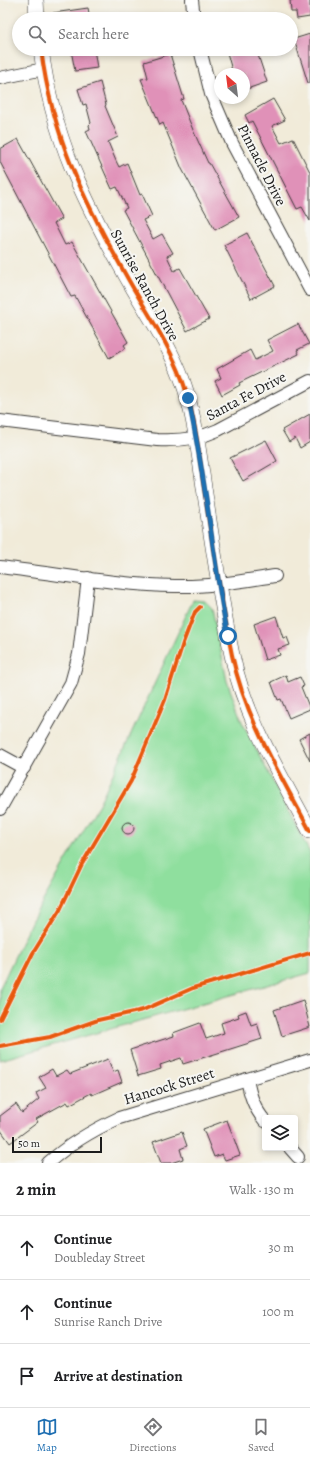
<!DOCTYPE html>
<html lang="en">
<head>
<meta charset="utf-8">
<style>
	body { margin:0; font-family:Alegreya,serif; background:#f2f2f2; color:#202124 }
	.controls { position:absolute; right:12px; bottom:12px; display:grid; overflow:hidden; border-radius:4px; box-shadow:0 2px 6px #0003 }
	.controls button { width:36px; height:36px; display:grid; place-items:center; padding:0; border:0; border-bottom:1px solid #e0e0e0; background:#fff; color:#202124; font:20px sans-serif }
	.compass { position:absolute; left:214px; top:68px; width:36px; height:36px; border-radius:50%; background:#fff; box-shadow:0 2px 6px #0003; rotate:332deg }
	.scale { position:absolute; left:12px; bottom:10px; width:90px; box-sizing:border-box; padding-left:4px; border:2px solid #1c1c1c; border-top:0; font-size:11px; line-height:14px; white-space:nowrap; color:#1c1c1c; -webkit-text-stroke:3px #f6f6f2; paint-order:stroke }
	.stop { position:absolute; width:12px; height:12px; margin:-9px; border:3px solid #1f6fb2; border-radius:50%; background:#fff }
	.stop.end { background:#1f6fb2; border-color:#fff; box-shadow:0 1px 4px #0008 }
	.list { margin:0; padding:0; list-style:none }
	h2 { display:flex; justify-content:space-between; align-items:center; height:52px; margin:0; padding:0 16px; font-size:17px }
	h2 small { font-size:13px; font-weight:400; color:#757577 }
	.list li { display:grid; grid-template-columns:26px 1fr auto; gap:12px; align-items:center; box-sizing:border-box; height:64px; padding:0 16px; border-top:1px solid #e0e0e0 }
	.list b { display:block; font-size:15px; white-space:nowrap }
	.list p { margin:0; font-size:13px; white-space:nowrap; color:#757577 }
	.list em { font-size:13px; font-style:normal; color:#757577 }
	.icon { flex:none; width:22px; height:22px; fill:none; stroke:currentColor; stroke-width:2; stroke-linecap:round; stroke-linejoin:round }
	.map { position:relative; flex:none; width:310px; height:1163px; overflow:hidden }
	.search { position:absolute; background:#fff; box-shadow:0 2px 6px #0003; left:12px; right:12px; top:12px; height:44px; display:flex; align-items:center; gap:10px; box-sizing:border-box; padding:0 14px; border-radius:22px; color:#757577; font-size:15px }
	.sheet { height:244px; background:#fff }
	nav { display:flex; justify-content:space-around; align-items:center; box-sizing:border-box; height:56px; border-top:1px solid #e0e0e0; background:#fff; font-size:11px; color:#757577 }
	nav a { display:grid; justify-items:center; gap:2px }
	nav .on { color:#1f6fb2 }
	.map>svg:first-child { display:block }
</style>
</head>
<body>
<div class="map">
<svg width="310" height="1163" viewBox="0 0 310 1163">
	<rect width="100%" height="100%" fill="#f6f6f2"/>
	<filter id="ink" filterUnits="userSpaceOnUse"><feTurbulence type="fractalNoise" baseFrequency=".025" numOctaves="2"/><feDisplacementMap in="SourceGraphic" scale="8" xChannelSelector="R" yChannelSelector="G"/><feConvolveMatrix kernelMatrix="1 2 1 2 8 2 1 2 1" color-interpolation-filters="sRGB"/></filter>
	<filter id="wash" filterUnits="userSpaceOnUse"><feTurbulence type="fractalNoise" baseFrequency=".012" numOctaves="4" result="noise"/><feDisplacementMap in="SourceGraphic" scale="16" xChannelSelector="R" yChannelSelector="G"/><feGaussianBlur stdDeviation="0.9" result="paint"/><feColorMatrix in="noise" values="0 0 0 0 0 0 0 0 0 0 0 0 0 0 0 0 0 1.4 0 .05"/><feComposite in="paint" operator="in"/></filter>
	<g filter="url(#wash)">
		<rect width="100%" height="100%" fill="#f1ebd9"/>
		<!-- green -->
		<polygon fill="#8fdf9e" stroke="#567e5d" points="193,600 205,601 212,608 227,681 242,722 310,853 310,973 0,1060 0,988 32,920 100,802"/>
		<g id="blocks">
			<!-- building -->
			<g fill="#e091b8">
				<polygon points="290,0 310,0 310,17 297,19 296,12 291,12"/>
				<polygon points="88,8 90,19 53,19 53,13"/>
				<polygon points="310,34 310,83 308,83 294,39"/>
				<polygon points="94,49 97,68 75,71 71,50"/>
				<polygon points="226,49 256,49 267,82 244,90 244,74 233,74"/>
				<polygon points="170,54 184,99 181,100 193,130 208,163 209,163 239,217 215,230 182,169 163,123 160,125 141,79 148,78 144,62"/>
				<polygon points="100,82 106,105 105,106 118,137 108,142 116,161 119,167 127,163 140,195 142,194 152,216 143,220 153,239 162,234 173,253 167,256 174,271 180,268 209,319 187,331 123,210 127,208 117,187 112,189 86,131 90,129 89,125 91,123 86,104 83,105 78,89"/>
				<polygon points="273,99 285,120 272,126 281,143 293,138 310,172 310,221 302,207 297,209 252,121 249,123 245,115"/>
				<polygon points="18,139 62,219 54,223 65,245 72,242 128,342 124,345 126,348 109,358 75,296 71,297 0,162 0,149"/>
				<polygon points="247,233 275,286 251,299 224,245"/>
				<polygon points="298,324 309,344 297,350 299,354 239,383 240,385 222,395 215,381 221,378 217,369 250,350 255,360 273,351 267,340"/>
				<polygon points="310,414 310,442 300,448 295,438 289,442 282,430"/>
				<polygon points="266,440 277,461 243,481 230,458"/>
				<polygon points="276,616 283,638 287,637 290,645 278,649 280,655 265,660 254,624"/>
				<polygon points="286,675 288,682 300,677 304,686 301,687 310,709 289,718 281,699 278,700 271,682"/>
				<polygon points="310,733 310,761 299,739"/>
				<circle cx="128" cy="828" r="6"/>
				<polygon points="303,1000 310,1027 282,1036 274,1010"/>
				<polygon points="246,1011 251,1025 257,1023 262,1039 183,1064 181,1058 160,1065 161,1069 138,1076 130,1050 174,1036 173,1033 200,1023 206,1039 224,1033 221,1023 239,1017 238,1014"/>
				<polygon points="108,1059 113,1072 118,1070 122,1082 92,1095 91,1093 69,1105 67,1102 36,1119 38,1122 10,1143 0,1129 0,1116 16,1104 22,1113 39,1099 36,1093 46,1088 39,1077 52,1069 56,1076 67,1070 70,1074"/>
				<polygon points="227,1120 240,1155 225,1160 222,1154 214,1157 203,1129"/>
				<polygon points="182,1132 187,1146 180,1149 183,1159 171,1163 161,1163 153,1142"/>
			</g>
		</g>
	</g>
	<g filter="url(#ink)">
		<use href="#blocks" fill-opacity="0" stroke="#3c3b38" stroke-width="1"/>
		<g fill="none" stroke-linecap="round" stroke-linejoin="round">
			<!-- minor casing -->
			<g stroke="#3c3b38" stroke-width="14">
				<g id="minor">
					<polyline points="192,0 194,19"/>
					<polyline points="200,49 211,94 232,143 310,290"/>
					<polyline points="0,78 44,69"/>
					<path d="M0,421L157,440C178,441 199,439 218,430L310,381"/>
					<path d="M0,567C58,574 117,585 175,586C209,587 242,581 275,576"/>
					<polyline points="0,755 24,768"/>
					<polyline points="0,809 71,683 79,654 88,578"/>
					<path d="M247,1079C250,1095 254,1108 265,1121"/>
					<polyline points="290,1148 298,1157"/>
					<path d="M48,1163C69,1144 93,1130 119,1118L310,1060"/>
				</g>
			</g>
			<!-- tertiary casing -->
			<g stroke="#3c3b38" stroke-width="16">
				<g id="tertiary">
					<polyline points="36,0 37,19"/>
					<path d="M41,49C52,137 85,203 128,279C146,311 169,344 182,379C195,415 199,455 205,494C213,548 221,602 232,655C245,718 280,774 310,831"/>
				</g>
			</g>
			<!-- minor -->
			<use href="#minor" stroke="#fff" stroke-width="12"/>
			<!-- tertiary -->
			<use href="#tertiary" stroke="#fff" stroke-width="15"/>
			<!-- cycleway casing -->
			<g stroke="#f6f6f2" stroke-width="6">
				<g id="cycleway">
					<path d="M41,49C52,137 85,203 128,279C146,311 169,344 182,379C195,415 199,455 205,494C213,548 221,602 232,655C245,718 280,774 310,831"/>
					<polyline points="0,1019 33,953 60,910 82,864 131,781 165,700 183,643 195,612 200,607"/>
					<polyline points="0,1046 50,1037 98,1020 143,1010 193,988 310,953"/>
				</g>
			</g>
			<!-- cycleway -->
			<use href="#cycleway" stroke="#e8590c" stroke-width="4"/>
		</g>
	</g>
	<g fill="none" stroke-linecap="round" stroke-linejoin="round" filter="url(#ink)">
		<!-- route -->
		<path stroke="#1f6fb2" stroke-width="5" d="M188,398C206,476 212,557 228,636"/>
	</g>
	<g text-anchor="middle" stroke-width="4" stroke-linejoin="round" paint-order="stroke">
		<!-- street labels -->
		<g font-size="15" fill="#1c1c1c" stroke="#f6f6f2">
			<text transform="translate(262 165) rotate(63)" y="5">Pinnacle Drive</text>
			<text transform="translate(145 285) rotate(61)" y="5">Sunrise Ranch Drive</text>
			<text transform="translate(246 396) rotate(-28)" y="5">Santa Fe Drive</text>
			<text transform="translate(169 1086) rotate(-17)" y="5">Hancock Street</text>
		</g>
	</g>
</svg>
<div class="controls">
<button><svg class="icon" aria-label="layers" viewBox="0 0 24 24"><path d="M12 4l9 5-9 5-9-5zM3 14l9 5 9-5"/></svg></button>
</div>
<svg class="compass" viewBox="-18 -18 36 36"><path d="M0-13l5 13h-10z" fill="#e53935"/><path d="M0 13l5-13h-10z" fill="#757577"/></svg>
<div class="scale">50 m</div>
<div class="stop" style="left:228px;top:636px"></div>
<div class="stop end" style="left:188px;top:398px"></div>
<div class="search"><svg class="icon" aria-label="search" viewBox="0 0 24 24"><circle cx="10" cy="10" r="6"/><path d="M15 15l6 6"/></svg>Search here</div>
</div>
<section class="sheet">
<h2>2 min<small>Walk · 130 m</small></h2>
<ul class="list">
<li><svg class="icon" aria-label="ahead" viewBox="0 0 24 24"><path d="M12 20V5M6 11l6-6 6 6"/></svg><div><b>Continue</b><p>Doubleday Street</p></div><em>30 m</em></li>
<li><svg class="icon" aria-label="ahead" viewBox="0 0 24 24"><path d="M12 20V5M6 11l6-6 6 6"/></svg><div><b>Continue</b><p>Sunrise Ranch Drive</p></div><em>100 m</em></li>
<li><svg class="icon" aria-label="arrive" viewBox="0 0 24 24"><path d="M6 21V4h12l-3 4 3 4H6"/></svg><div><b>Arrive at destination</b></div></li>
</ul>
</section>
<nav>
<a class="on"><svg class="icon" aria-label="map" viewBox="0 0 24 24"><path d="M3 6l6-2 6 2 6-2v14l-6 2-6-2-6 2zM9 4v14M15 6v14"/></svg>Map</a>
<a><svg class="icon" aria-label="directions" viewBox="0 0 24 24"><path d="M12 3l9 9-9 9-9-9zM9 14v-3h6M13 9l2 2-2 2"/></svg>Directions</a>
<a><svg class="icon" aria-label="saved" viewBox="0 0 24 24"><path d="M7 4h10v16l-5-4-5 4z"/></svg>Saved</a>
</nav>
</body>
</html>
